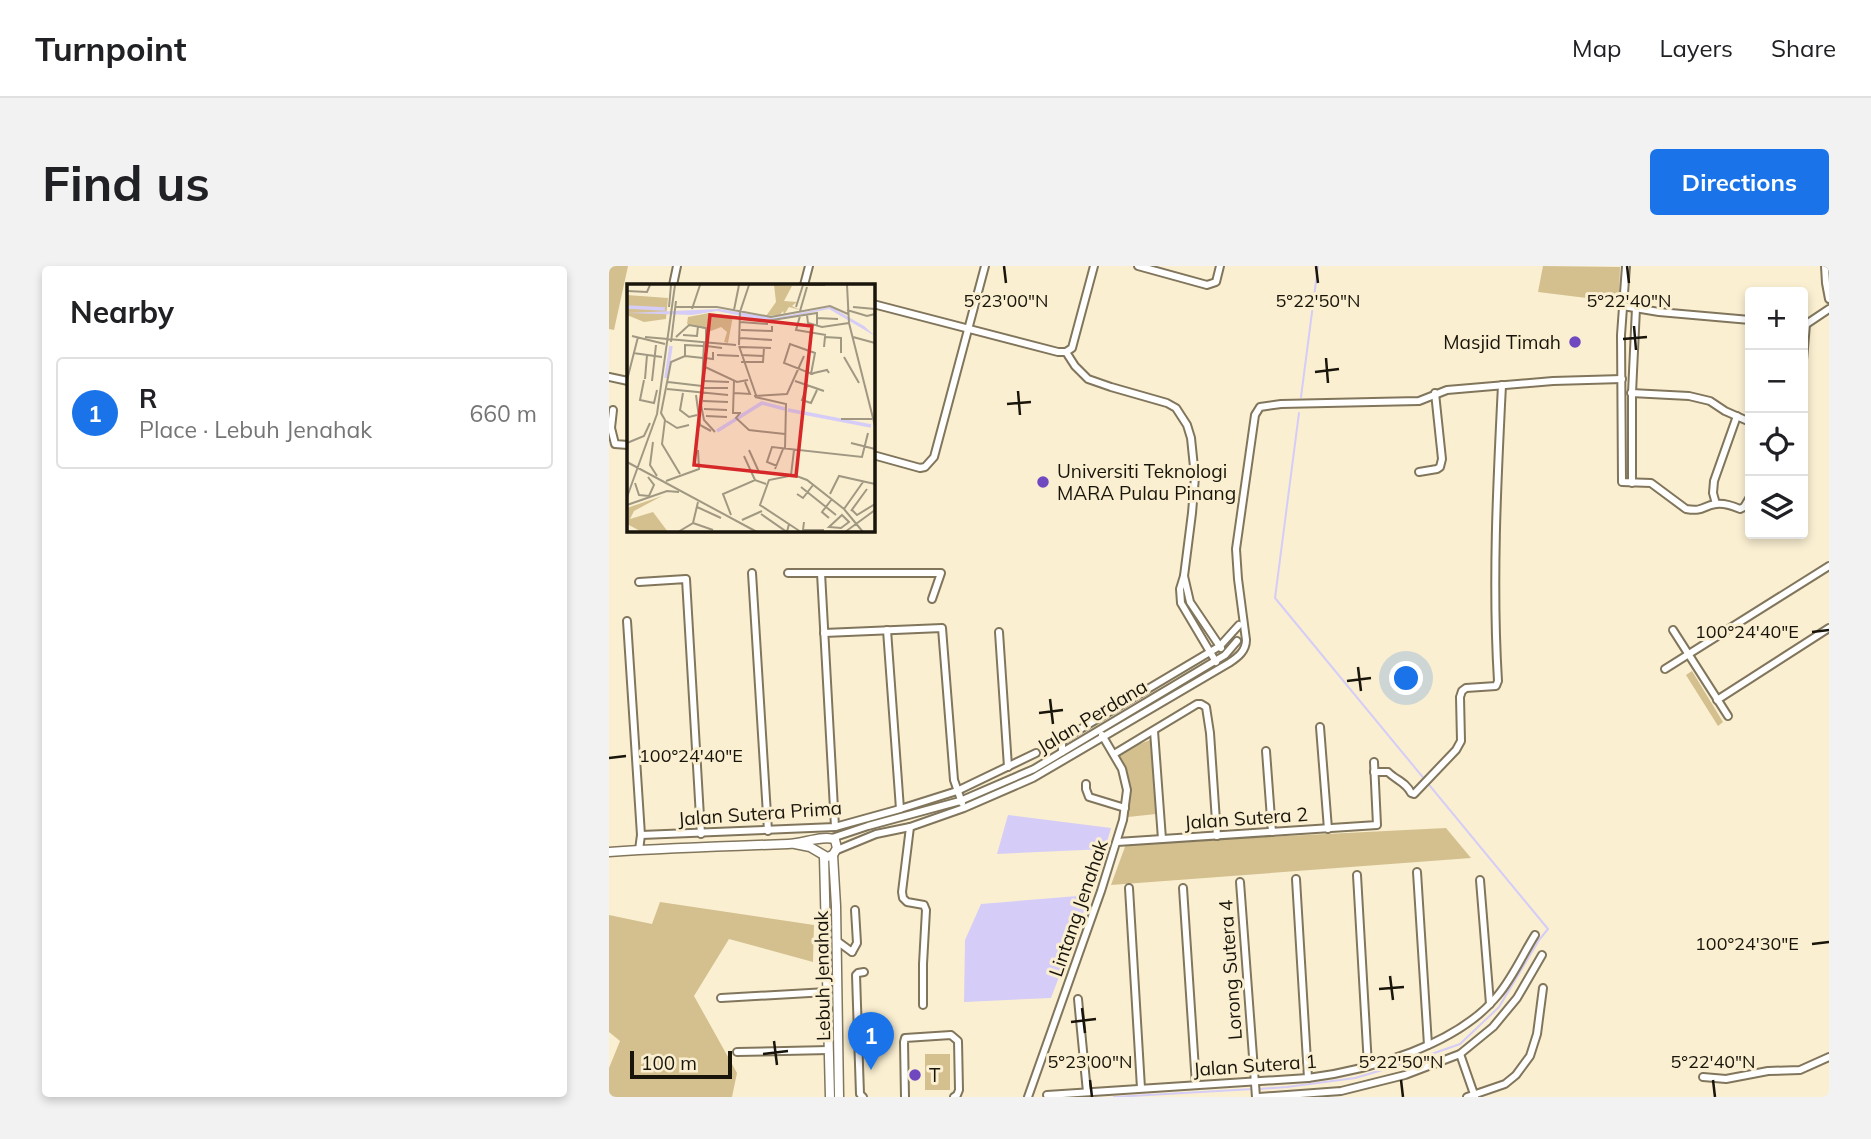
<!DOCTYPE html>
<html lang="en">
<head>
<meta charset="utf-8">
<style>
	body { margin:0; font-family:Mulish,sans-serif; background:#f2f2f2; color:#202124 }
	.controls { position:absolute; right:21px; top:21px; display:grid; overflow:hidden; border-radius:7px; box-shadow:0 4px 10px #0003 }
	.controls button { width:63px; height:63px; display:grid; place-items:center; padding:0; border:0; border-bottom:2px solid #e0e0e0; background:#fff; color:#202124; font:35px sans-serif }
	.scale { position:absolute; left:21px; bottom:18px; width:102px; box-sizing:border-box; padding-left:7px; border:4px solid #19150b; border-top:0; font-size:19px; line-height:24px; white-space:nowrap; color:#19150b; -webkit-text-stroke:5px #faefd1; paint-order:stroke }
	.you { position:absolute; left:798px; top:413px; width:24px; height:24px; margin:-18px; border:5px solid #fff; border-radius:50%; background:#1a73e8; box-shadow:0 0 0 10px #1a73e833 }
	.badge { display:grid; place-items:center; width:46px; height:46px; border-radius:50%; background:#1a73e8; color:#fff; font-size:23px; font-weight:700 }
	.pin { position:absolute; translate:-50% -58px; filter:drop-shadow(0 2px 4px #0008) }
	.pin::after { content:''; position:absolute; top:37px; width:24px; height:21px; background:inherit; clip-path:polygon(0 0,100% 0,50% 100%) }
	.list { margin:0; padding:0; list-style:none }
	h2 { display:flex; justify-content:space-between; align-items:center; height:91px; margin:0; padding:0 28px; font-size:30px }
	h2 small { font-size:23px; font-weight:400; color:#757577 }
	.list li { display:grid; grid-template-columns:46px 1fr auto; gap:21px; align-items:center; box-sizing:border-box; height:112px; margin:0 14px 14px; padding:0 14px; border:2px solid #e0e0e0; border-radius:7px }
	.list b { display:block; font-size:26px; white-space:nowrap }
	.list p { margin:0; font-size:23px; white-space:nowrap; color:#757577 }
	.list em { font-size:23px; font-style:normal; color:#757577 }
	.icon { flex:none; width:38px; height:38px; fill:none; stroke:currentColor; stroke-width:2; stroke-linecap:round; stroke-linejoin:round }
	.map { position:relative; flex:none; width:1220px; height:831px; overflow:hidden; border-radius:7px }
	header { display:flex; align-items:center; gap:42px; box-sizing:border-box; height:98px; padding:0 35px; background:#fff; border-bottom:2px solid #e0e0e0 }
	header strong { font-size:33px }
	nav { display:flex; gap:38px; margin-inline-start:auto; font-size:24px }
	.intro { display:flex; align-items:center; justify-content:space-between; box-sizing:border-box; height:168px; padding:0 42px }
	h1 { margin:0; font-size:49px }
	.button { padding:18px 32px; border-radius:7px; background:#1a73e8; color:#fff; font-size:24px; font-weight:700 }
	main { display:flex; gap:42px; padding:0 42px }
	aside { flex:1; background:#fff; border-radius:7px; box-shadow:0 4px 10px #0003 }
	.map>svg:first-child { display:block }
</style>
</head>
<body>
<header>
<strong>Turnpoint</strong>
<nav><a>Map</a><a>Layers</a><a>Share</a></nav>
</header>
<div class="intro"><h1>Find us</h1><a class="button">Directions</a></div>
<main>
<aside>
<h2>Nearby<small></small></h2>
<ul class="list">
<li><span class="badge">1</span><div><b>R</b><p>Place · Lebuh Jenahak</p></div><em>660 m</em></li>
</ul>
</aside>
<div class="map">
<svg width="1220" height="831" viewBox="0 0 1220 831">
	<rect width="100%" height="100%" fill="#faefd1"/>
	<!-- green -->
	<g fill="#d4c08f">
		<polygon points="0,0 19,0 5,64 0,63"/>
		<polygon points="934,0 1011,1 1010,35 1002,35 929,26"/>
		<polygon points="1083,405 1114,456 1109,460 1077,409"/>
		<polygon points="541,474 547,548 519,551 518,524 505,488"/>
		<polygon points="837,562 862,592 502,619 517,578"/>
		<polygon points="51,636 205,659 204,696 120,673 85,730 128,807 123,831 0,831 0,802 11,775 0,766 0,649 43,658"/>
		<rect x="316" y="788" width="25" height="36"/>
	</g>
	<!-- water -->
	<g fill="#d5cdf7">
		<polygon points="399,549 502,562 496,583 388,588"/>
		<polygon points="481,629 442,732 355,736 356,674 372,638"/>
	</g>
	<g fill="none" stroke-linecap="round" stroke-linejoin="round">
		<!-- stream -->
		<g stroke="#d5cdf7" stroke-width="2">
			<polyline points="692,131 709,0"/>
			<polyline points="649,823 678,821 746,812 797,797 851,778 890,741 930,674 939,663 666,332 690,147"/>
			<polyline points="505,831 644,823"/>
		</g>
		<!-- minor casing -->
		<g stroke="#81765c" stroke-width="10">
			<g id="minor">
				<polyline points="529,0 598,19 607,16 611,0"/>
				<path d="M1017,0L1012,69L1013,216L1042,217L1077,243C1095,246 1093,240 1107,238C1115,237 1124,240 1131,243L1135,241L1141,231"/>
				<polyline points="1216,0 1217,17 1220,33"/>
				<polyline points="64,19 68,0"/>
				<polyline points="195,19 200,0"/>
				<polyline points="264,38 449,86 457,86 463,82 485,0"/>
				<polyline points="1014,40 1050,46 1141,54"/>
				<polyline points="1196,59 1220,43"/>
				<polyline points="457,86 466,100 479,113 502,121 558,137 567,142 578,159 582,172 586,211 583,247 575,310 571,323 572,337 607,396"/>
				<polyline points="1194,94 1197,58"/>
				<polyline points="0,111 19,115"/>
				<polyline points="1022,127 1080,130 1101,135 1116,145 1141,156"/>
				<polyline points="4,144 2,162 6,178 19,179"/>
				<polyline points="264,189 311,202 316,201 325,191 376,0"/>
				<polyline points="810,206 828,203 831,201 833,193 826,127"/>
				<polyline points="1023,217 1023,127 1027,42"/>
				<polyline points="1107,238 1104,227 1105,215 1128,150"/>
				<polyline points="143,307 159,565"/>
				<polyline points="179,307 332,307 323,333"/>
				<polyline points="212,307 226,561"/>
				<polyline points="575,310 581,336 612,382"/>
				<polyline points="30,316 77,313 92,568"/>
				<polyline points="18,355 32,569 30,584"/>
				<polyline points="278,364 291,543"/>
				<polyline points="1064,364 1119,450"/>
				<polyline points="390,366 399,501"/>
				<polyline points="215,367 333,362 345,514 353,537"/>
				<polyline points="1056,403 1220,300"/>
				<polyline points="1108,434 1220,362"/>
				<polyline points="711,461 719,563"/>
				<polyline points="545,465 553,573"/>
				<polyline points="657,485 663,566"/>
				<polyline points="453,486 453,474 611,380 630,359"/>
				<polyline points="505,488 588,438 592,438 597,441 601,467 608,570"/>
				<path d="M765,506H779C787,514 798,517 802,527L805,528L847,484L852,475L851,431L853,425L857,422L887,420L889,415C883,317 888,218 893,119"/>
				<polyline points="477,518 477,523 480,531 516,542"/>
				<polyline points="301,561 293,626 294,632 298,636 315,639 317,644 314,698 314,739"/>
				<polyline points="32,569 226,561 291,543 348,525 427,487"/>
				<polyline points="223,572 259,560 351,535 425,503 616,389 628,375"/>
				<polyline points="508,576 768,559 765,496"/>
				<path d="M228,584L267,568L301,561L355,542L424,512L620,397C629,391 637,385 637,374L629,313L627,283L646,149L651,141L672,138L810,135L838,124L944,115L1013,113"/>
				<polyline points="808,606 819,779"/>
				<polyline points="748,609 759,800"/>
				<polyline points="687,613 699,812"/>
				<polyline points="871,614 881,738"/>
				<polyline points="631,616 647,831"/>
				<polyline points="520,622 532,822"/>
				<polyline points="574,622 587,819"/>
				<polyline points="228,675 243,686"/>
				<polyline points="243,686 248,677 246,644"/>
				<polyline points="112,732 218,726"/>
				<polyline points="469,733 478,826"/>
				<polyline points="128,786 220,784"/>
				<polyline points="851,788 866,831"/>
				<polyline points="1094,811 1117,813 1159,805 1191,804 1220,791"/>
				<path d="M438,829L699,812C761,804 849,779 889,729C904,711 914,688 926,669"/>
				<polyline points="254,831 251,828 247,709 249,707 255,706"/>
				<polyline points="296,831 295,776 296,772 342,769 349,775 350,824 348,829 345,831"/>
				<polyline points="419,831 492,625 514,554 518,524 513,503 493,469"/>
				<polyline points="650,831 732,825 796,809 851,788 884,761 908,732 933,689"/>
				<polyline points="858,831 896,818 907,809 921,790 928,768 934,722"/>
			</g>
		</g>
		<!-- tertiary casing -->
		<g stroke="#81765c" stroke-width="11">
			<g id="tertiary">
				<path d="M0,586C60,582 119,580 179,578C192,578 217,568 226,574L228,582L224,589L218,591L201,581L186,578"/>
				<polyline points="224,589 227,640 230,831"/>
				<polyline points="215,590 221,831"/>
			</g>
		</g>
		<!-- minor -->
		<use href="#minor" stroke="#fff" stroke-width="6"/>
		<!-- tertiary -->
		<use href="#tertiary" stroke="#fff" stroke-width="8"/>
	</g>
	<!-- ticks -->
	<path fill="none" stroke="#19150b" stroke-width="2.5" d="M395,0L397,17M707,0L709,17M1018,0L1020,17M1025,60L1027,84M1014,73L1038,71M717,92L719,117M706,106L730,103M409,125L411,149M398,138L422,136M1203,366L1220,364M749,401L752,425M738,415L762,412M441,433L444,458M430,447L454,444M0,492L17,490M1203,678L1220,676M781,710L784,734M770,723L795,721M473,742L476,767M462,756L487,753M165,775L168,799M154,788L179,785M481,814L483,831M792,814L794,831M1104,814L1106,831"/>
	<!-- markers -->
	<g fill="#7049c1" stroke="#faefd1" stroke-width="2.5">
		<circle cx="966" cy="76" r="7"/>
		<circle cx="434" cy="216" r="7"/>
		<circle cx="306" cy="809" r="7"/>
	</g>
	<g text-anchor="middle" stroke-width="6" stroke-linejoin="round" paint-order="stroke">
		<!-- poi labels -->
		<g font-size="19" fill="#19150b" stroke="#faefd1" text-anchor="start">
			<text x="952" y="83" text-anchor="end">Masjid Timah</text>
			<text x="448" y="212">Universiti Teknologi<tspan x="448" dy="22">MARA Pulau Pinang</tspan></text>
			<text x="320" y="816">T</text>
		</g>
		<!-- street labels -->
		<g font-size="19" fill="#19150b" stroke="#faefd1">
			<text transform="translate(483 450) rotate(-31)" y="7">Jalan Perdana</text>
			<text transform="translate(151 547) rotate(-4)" y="7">Jalan Sutera Prima</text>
			<text transform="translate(637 552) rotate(-4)" y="7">Jalan Sutera 2</text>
			<text transform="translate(469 642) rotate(-71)" y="7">Lintang Jenahak</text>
			<text transform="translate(621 704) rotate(-94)" y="7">Lorong Sutera 4</text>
			<text transform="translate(213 710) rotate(-91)" y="7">Lebuh Jenahak</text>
			<text transform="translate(646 799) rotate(-4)" y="7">Jalan Sutera 1</text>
		</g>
	</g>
	<!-- overview -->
	<g transform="translate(18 18)">
		<rect width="248" height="248" fill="#faefd1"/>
		<path d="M147,1L165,2L157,17L170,18L165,22L173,26L162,23L157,31L156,27L153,31L139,32L149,18ZM0,11L41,14L39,35L17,38L0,31ZM82,29L106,32L101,59L97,58L100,48L94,43L84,47L60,40L61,33ZM35,212L7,227L3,235L26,228L41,248H15L0,240V224Z" fill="#d4c08f"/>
		<path d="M204,23L237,42L248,52L202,25L152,35L134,36L90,27L65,31L0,29L92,25L147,34Z" fill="#d5cdf7"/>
		<path fill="none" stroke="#d5cdf7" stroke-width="3.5" d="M0,23L38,25M39,94L44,62M161,126L244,142M90,147L135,119L158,125"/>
		<path fill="none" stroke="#a09882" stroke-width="2" d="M220,1L222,39L248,142M0,7L20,8L23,1M42,23L44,1M48,23H90L144,33L203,22L221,30M169,23L176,1H198M226,23L248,25M65,25L73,1M107,26L112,1M220,26L240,32L248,30M173,27L180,3M180,31L181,39L195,43L222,39M173,32L169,46L199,51M190,34L211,35M139,37L190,29V42M113,38L141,40M114,46L145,47V42M56,51L70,52L71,42M5,52L38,60M18,53L109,61M49,53L62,41L79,44V58M226,53L248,59M113,54L145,56M44,58L49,17M77,59L74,121L77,136L88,148M112,61L113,28L122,1M112,62L130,114M113,63L144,64M197,63L198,53L214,54V69M86,68V75L78,74L80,62L95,64M6,69L35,73M90,71L112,72M114,71L136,72M58,72V61L76,62M217,73L232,99M114,78H136L137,64M76,82L110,98L121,96M184,90L188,69L163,60L157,79L183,89L184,90H185L187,89L200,86L202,89M18,95L20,71M0,96L11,53M17,96L13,116L27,119L30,106M25,97L29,61M77,97L102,98M107,97L106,129H114M168,97L197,107M41,98L75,102M180,102L175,116L184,119L190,106M77,104H101M40,105L101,111M56,109L53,126L62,133L70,131M107,109L123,110L118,98M69,111L73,141L84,147M127,112L160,110L177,72M128,113L159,120L158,165M76,117L101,118M77,125L100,126M113,129L109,134L122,146L158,150M79,132L100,133M214,135H245M39,137L50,144L62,141M26,158L23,181L30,192M0,159L17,152L23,139M224,159L248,165M122,166L132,188M117,172L128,196M0,178L130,248M150,182L140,178L145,163L235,173L241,149M148,185L156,165M53,190L35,160L38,136L34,129L44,78L58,72L76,74M164,191L167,166M39,197L72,185L71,166M8,199L12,211L22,212L27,201L21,193M174,203L209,231M170,210L176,214L186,201M203,210L212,192L248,200M0,213L30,130L48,1M0,221L40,207L52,208M70,223L94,234M217,225L236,198M225,226L230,231L248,220M224,227L240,205M134,230L160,248L162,240M104,231L96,210L128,196L139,200M215,231L222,238L214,244L202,243ZM202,234L195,228L205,215M115,236L135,227M177,238L176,246H197M66,239L86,246M51,248L66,239L71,218M174,248L133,221L142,196L167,191L180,196L217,225L236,248M218,248L248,226"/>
		<path fill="#d62828" fill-opacity="0.15" stroke="#d62828" stroke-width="3.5" d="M83,31L185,42L169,192L67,181Z"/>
		<rect width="248" height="248" fill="none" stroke="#19150b" stroke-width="3.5"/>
	</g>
	<g font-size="18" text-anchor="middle" fill="#19150b" stroke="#faefd1" stroke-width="6" stroke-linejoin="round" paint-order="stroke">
		<text x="397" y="41">5°23'00"N</text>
		<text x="709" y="41">5°22'50"N</text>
		<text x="1020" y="41">5°22'40"N</text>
		<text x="1138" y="372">100°24'40"E</text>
		<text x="82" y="496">100°24'40"E</text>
		<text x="1138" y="684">100°24'30"E</text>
		<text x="481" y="802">5°23'00"N</text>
		<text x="792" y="802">5°22'50"N</text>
		<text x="1104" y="802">5°22'40"N</text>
	</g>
</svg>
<div class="controls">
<button>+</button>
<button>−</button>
<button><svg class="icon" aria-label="locate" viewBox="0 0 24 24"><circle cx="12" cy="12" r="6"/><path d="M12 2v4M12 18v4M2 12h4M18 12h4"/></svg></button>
<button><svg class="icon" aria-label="layers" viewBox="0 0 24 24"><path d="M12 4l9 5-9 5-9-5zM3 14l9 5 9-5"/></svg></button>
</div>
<div class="scale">100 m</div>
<div class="you"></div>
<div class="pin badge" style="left:262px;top:804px">1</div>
</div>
</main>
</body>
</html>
